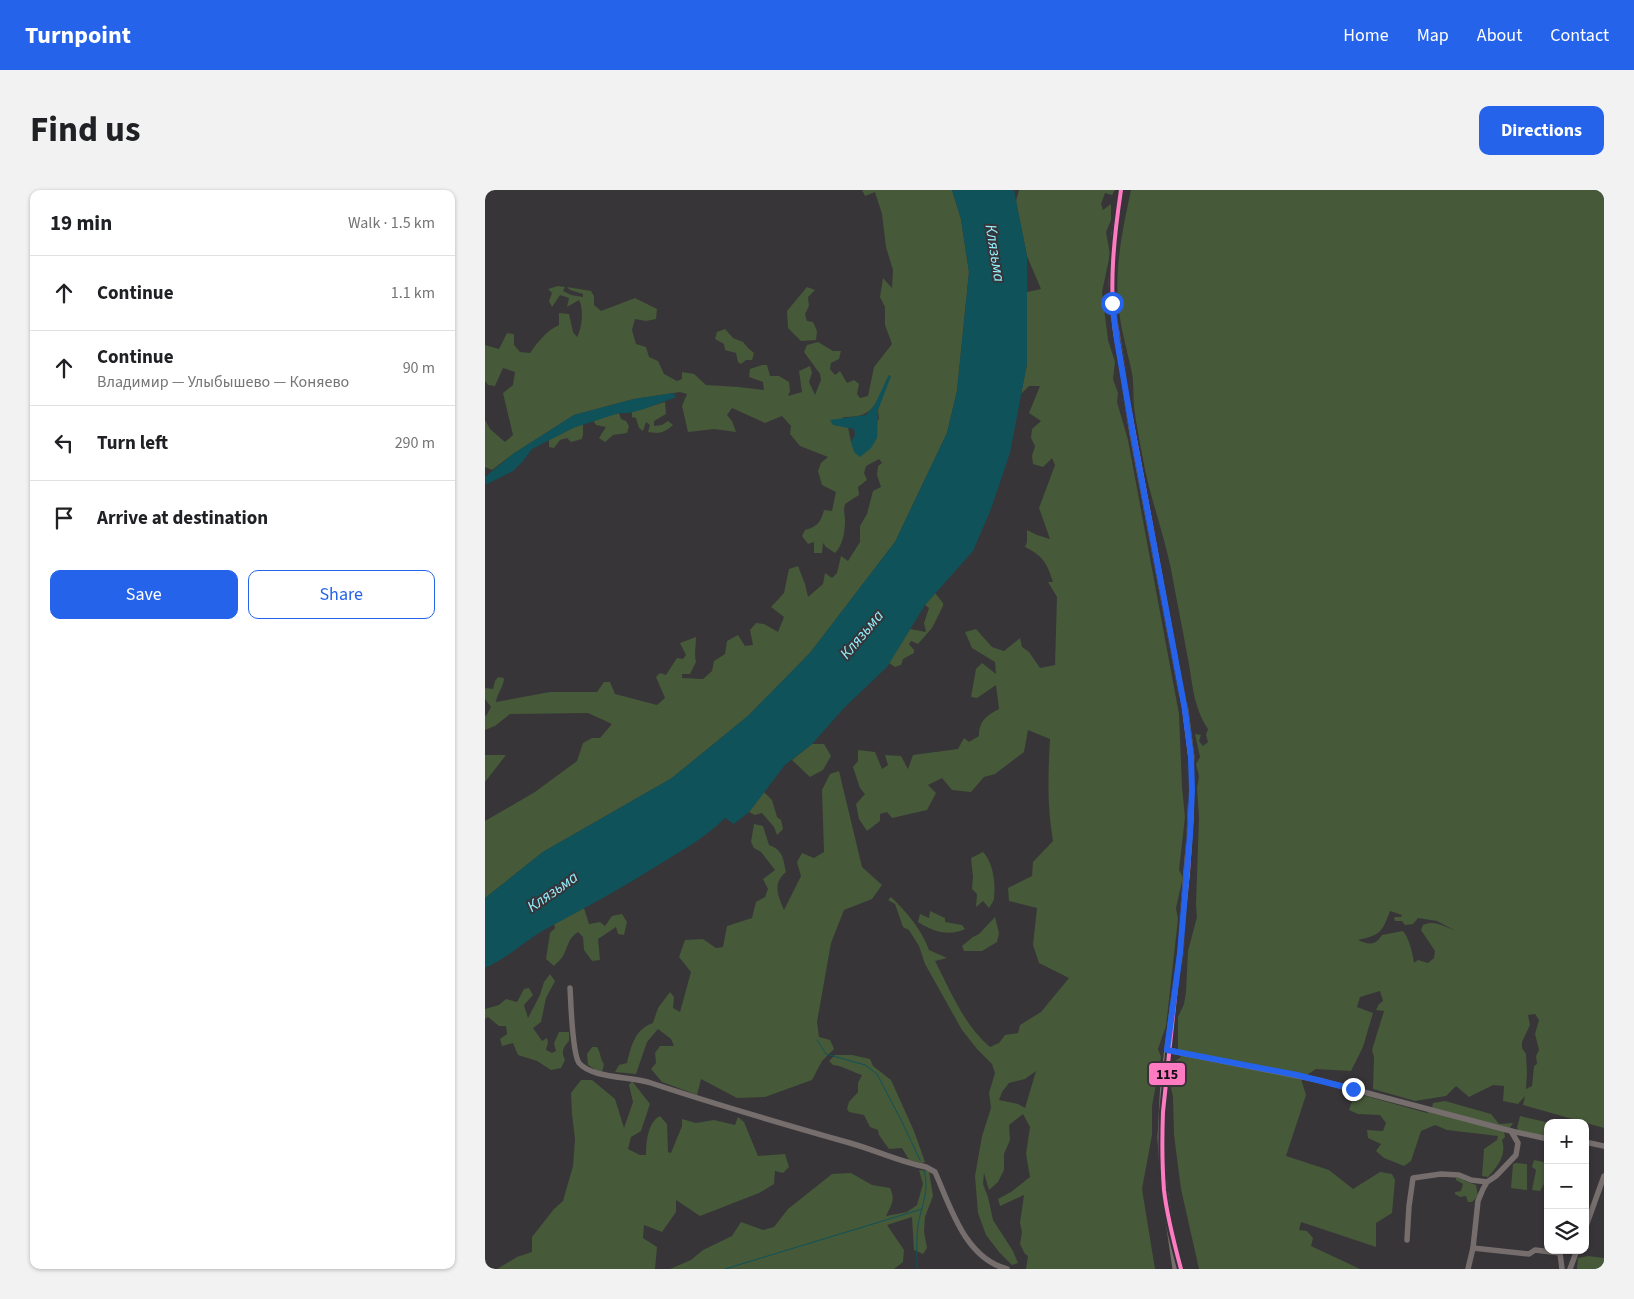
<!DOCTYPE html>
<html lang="en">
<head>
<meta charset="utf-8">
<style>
	body { margin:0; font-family:"Source Sans 3",sans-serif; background:#f2f2f2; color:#202124 }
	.controls { position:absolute; right:15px; bottom:15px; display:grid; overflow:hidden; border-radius:10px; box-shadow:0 1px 4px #0004 }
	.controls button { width:45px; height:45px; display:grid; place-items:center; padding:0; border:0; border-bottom:1px solid #e0e0e0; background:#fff; color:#202124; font:25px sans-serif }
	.stop { position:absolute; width:15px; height:15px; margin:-11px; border:4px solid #2563eb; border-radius:50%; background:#fff }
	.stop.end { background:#2563eb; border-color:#fff; box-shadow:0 1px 5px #0008 }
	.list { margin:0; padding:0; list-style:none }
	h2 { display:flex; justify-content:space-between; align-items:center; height:65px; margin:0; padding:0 20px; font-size:21px }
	h2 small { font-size:16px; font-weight:400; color:#757577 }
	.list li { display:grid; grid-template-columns:32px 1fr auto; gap:15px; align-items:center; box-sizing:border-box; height:75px; padding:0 20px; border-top:1px solid #e0e0e0 }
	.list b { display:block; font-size:19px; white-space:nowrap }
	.list p { margin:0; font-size:16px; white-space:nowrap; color:#757577 }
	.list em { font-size:16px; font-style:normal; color:#757577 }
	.actions { display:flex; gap:10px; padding:15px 20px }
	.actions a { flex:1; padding:11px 0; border:1px solid #2563eb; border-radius:10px; text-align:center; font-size:18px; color:#2563eb }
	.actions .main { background:#2563eb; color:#fff }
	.icon { flex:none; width:28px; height:28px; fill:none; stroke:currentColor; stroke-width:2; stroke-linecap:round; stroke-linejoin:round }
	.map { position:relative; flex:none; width:1119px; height:1079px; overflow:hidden; border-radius:10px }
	header { display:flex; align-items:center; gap:30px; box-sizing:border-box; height:70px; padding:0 25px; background:#2563eb; color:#fff }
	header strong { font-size:24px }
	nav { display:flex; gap:28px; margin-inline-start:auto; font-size:18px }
	.intro { display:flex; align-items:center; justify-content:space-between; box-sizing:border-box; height:120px; padding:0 30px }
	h1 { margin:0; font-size:35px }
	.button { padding:12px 22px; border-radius:10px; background:#2563eb; color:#fff; font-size:18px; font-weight:700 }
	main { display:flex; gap:30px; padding:0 30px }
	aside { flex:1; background:#fff; border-radius:10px; box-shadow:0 1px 4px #0004 }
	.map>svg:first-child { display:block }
</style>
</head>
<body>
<header>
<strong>Turnpoint</strong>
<nav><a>Home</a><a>Map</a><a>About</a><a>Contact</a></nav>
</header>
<div class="intro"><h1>Find us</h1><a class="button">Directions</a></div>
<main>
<aside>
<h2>19 min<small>Walk · 1.5 km</small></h2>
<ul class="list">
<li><svg class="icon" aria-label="ahead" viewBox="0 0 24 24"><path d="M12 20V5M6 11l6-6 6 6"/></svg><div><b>Continue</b></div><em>1.1 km</em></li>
<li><svg class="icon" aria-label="ahead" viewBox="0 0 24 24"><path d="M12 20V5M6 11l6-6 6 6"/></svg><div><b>Continue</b><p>Владимир — Улыбышево — Коняево</p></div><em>90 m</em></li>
<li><svg class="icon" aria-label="left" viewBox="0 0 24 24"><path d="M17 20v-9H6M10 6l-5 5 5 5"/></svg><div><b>Turn left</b></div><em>290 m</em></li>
<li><svg class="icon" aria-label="arrive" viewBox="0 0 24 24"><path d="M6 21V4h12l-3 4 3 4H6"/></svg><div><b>Arrive at destination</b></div></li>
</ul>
<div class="actions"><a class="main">Save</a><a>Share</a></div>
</aside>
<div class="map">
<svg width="1119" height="1079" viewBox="0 0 1119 1079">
	<rect width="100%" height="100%" fill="#373538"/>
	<!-- green -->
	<g fill="#465939" fill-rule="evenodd">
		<path d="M377,0H467L476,29L484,82L472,201L462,243L410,352L325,463L263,526L187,588L58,662L0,708V631L50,602L92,571L98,553L107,548H115L127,534L103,523L25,524L10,536L0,540V525L1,526L6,517L0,509V498L8,499L10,491L13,487L19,488C19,497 12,503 11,512L65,502H112L119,492H125L130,504L172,515L180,508L171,487L175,483L181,485L192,468L198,469L201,465L195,453L211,447C211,456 209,463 211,472L205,484H197V488L218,489L227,481L229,471L240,464L242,451L253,445L260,456L268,455L265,440L271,433L279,434L293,442L299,427L286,417L299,403L304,379L313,376L320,394L323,407L338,394L340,383L347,388L352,383L356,366L363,371L375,352V336L382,324L388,301L396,297L392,285L393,276L397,273L394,269L381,276L379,283L382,290L373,297L374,305L360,314C358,321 360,324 360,331C360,341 358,355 350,363L341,357L338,353L337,363H329V352L323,354L317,346L320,340C332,337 336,332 339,320L347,321L351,302L337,295L333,281L336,273L343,267L315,256L305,244L306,236L297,226L280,233L247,218L242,225L247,231L251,242L229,239L203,242L197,216L202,204L195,202L149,209L89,225L28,264L7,280L0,277V230L5,239L20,252L28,245L18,203L28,195L30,182L18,178L10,196L3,195L0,191V155L14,159L22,143L29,144V155L35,162L45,163C53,152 61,141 74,135V123L84,124L88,142L92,147C97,139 99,119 94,110L82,117L84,108L75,105L67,117L64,111L67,103L63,99L73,96L80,97L78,101L86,105L98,107V104L85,100L82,97L106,101L109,106V115L116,121L150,108L172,119L171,129L161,131L150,129L147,140L151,154L161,157L164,167L173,171L179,184L192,191L197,189V182L209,184L221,195L254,197L279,200L278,192L264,187L265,179L277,175H282L285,186H294L304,192L305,201L303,206L317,202L314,181L325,176L327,183L324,192L330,205L336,190L335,184L319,162L322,155L333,152L348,161H356L354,169L346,173L345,179L350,185L355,181L362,193L369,190L374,194L372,204L375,208L383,206L389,177L407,154L400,135V117L395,107L398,88L407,98L408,80L401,57L397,24L390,2L380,6ZM404,185L393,220L394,229L366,252L363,237L358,227C391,228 391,212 404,185Z"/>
		<path d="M534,0H630L627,5L620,3L616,14L618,20L626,14V30L621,42L625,64L617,102L623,150L630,172L628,189L633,203L632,212L643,250L694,524L697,597L700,627L694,680L698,687L691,718L693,729L681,836L673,859L676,867L667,916V945L657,999L670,1079H541L543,1066L540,1064L535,1054L537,1042L535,1033L539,1005L515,1016L513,1009L526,1002L545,987L541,964L545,937L538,924L524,935L525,950L519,964V980L513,992L504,1000L499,983L498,994L503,1007L508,1030L528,1061L533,1073L527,1075L514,1062L501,1045L493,1023L490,986L497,946L506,918L504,903L510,883L507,874L492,859L477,840L440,774L434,756L424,740L418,737L410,714L403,710L406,707C421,721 437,740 444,760L462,768L450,771C466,802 479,835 505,857L514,853L520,845L533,843L535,835L556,822L584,788L554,773L548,755L552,718L524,711L523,698L547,686L548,672L568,651C562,614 563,586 565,549L543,540L539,562L510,584L499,587L486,602L467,600L457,588L443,595L451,603L442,620L407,628L402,622L395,624V631L382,641L374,629L371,614L380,604L375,598L368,577L373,571V560L390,562L397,579L403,575L400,565L416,566L423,579L428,565L473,559L479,548L484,552L494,546C494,531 501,526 514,519L511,495L492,508L486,507L491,479L497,473L511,484L510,472L487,458L480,442L491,439L507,457L519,461L535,448L537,457L544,462L555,478L570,475L572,407L563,392H568C562,373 558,366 540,357L542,352V340L552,345L565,349L554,318L570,275L567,268L558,277L548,274L547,266L550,256L546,248L547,239L556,231L544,223L555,196H544L536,204L542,174V102L556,99L542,66L531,11ZM551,881L540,918L533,914L514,910L517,902L524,893L540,889Z"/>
		<path d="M646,0H1119V938L1038,915L1040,906L1033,914L1018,911L1019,896L1008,895L984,907L971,896L961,906L930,911L888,899L889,867L887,860L899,821L891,820L894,814L898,811L895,801L875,807L872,817L888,823L878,857L866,881L831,879L816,889L821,905L801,966L844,980L868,999L895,982L907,984L910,990L907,1023L891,1033V1057L816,1032L814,1040L822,1041L828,1048L826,1056L875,1079H714L696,999L689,945L688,907L686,898L690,871L696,867L693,860V827L699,814L701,802L703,761L712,727L711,715L714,627L712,598L714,586L711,574L715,567L710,544L716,545L714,551L718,556L723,552L721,545L723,539C707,515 708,492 702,464C697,436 691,407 686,379C678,341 664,304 657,265C654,249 651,233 649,217C648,206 649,194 647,183C642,160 635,136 633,112C630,74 638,37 646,0ZM905,721L917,725L916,727H910L909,728L910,731H917L920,735L928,734L933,728L952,731L969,740C957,736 950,730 938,735L936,740L950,761L949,768L943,773L933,770L929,773C928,764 924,748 918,741L897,745C890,756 884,755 873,750C895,745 897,743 905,721ZM1050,824L1054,830L1050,844L1054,860L1051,866L1052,874L1049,876L1047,896L1041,899L1042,883L1041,864L1037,858V852L1045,835L1043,825Z"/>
		<polygon points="322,97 330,100 323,107 324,116 320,124 322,131 328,132 332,141 331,150 316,151 303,138 302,121"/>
		<polygon points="240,139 248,148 258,152 263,158 269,163 267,170 261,170 256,174 253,172 251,163 240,160 239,154 230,149 232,142"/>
		<path d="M180,212L181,224L169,231V236L177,235L183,231L188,235C179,243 174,244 163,242L165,235L161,232L158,241L154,238L151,228L147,227V222Z"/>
		<polygon points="134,223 136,229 141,231 144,236 142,243 128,245 120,252 114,248 121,237 111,235 108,230"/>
		<polygon points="98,233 98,244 97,249 86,252 82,248 75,250 69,258 64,257 64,250"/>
		<polygon points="450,403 458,413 458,416 447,438 433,454 426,451 424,454 429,460 429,463 418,469 416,475 410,477 404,473 425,439 441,442 439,433 444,418 440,415"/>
		<polygon points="327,554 339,554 346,566 338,580 325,587 307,570"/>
		<polygon points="0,565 21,565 0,592"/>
		<path d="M354,581L377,677L397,695L387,709L359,720L346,753L332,832L334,847L345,850L349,859L337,871L327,890L280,907L252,908L216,889L212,905L177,892L166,879L171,873L170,863L175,856H189L186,849L173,839L162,852L151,884L130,882L134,875L142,873C146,856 150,839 168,833L173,818L185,802L189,807L188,818L195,822L206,782L194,767L200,750L218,749L231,758L238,757L242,736L267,728L271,712L280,707L283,699L278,689L290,680L276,662L269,658L266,652L269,634L278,636L284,655C298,660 298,668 301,682C287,694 293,705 299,720L316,686L312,672L317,663L329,668L339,662L337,600L345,584Z"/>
		<polygon points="279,602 287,610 292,627 296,630 298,639 292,645 289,637 277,623 270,625 264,622"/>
		<path d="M498,662C508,672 511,694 509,708C509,711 506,715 504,718L498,711L491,717L492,704L487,699L488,687L486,668Z"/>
		<path d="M99,718L104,734L115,732L120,736L127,726L137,724L142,732L139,745L133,744L131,737L113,749L115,770L107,771L99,760L98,747L93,742C83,748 83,757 78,766C76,770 71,773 69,776L61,769L65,743L70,738L69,734Z"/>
		<path d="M445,721L460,728V732L477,735L480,739C464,747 447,741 433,732L435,724L444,728Z"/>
		<polygon points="510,727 514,743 512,752 497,761 479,761 477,756 488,747 494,744"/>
		<path d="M65,784L70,791L61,808L56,832L48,838L57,851L62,848L63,852L61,860L67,863L71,861L69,853L74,842H84V851C78,858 76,861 80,870L76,878L66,880L52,871L33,865L28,853L17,856L15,849L22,844L21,836H14L3,827L0,829V819L14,815L21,809L32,812L39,799L44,798L48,805L39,815L43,828L55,805L59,792Z"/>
		<path d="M107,857H112C116,863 115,869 119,874L117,882L111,883L109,879L103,875L102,864Z"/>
		<path d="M350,865H367L385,869L388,876L406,890L429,941L440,972L437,973L424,970L417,958L404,959L394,945L393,940L385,937L379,925L364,922L362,919L364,912L373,902V893L377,885C367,882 358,876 348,875L344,871Z"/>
		<path d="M96,890H107L130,909L139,938L148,912L144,895L147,891L165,914L156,941L146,947L143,959L155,965H161C161,952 163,932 175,926L182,934L183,962L186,963L197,936V929L211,933L229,930L250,935L253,927L259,932L273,966L300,964L304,977L298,983L290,981L289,994L274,1003L215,1026L191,1010V1022L177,1042L159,1035L158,1048L172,1057L170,1079H12L32,1067L47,1062V1047L69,1019L78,1011L88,976L90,949L87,924L86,903Z"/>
		<path d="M870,903L942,923L947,918L948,913L960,911L1006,924L1014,934L1028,933L1025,938L1019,941L1020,947L1017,950C1022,965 1012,977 1003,987L997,986L999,959L1012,950L1013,946L962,940L950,935L936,941L926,971L919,976L899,968L891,961L896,954L883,948L882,940L898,941L901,933L895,925L873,924L864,920Z"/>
		<polygon points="1035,926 1065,933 1063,933 1063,946 1037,945 1032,938"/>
		<polygon points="1049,970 1063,973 1063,995 1059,994 1055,1001 1047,1000 1051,980 1047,977"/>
		<polygon points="1031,973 1042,974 1042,1000 1026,998 1028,974"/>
		<path d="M434,980L444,981L448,1006L440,1027L439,1042L442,1058L438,1064L429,1060L427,1027L402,1035L419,1060L418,1072L409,1079H185L206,1070L218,1060L247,1046L256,1032L278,1040L289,1037L303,1019L347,984L366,983L387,995L405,998C411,1010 406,1015 401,1026L422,1022L432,1015L438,994Z"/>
		<polygon points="971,988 977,988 980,991 991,995 993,1006 987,1012 983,1012 981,1006 975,1007 970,1004 970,1002 976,1001 978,994 971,990"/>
		<polygon points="1103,1066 1119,1068 1119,1079 1092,1079 1093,1068"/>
	</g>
	<!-- water -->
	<g fill="#0f525a">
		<path d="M467,0H529L542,66V174L525,263L506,319L488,361L440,415L402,477L359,518L327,554L300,575L264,622L249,634L240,628C221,647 198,660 175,674C140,696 104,716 68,735C44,747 25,767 0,778V708L58,662L187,588L263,526L325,463L410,352L462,243L472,201L484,82L476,29Z"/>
		<polygon points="404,185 406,186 393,220 392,248 386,258 375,267 369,262 366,252 370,245 369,239 348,235 345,230 381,225 389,216"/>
		<polygon points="188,203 191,207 159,219 144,223 134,223 88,238 47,259 38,271 28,281 0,295 0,287 28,264 89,225 149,209"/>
	</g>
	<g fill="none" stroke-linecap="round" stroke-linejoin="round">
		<!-- stream -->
		<g stroke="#0f525a" stroke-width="1">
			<polyline points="332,850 341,864 380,875 392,884 417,932 435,970"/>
			<polyline points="240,1079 437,1019"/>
			<path d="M432,1079C432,1065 431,1049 433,1035C436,1017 445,1000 439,981"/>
		</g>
		<!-- minor -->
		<g stroke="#766d6d" stroke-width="5.5">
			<path d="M85,798C86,812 87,863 94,873C108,889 146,886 166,893C232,915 298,934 365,953C390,960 415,972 441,977L450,982C466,1018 480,1068 522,1079"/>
			<polyline points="682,860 833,890 1026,941 1033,953 1031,965 1011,986 1002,992 998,999 993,1011 988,1058 983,1079"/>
			<polyline points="1026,941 1063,949"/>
			<polyline points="1100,952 1119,956"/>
			<polyline points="1100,1039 1119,986"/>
			<polyline points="922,1050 924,1016 928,988 956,984 974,985 986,990 1002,992"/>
			<polyline points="988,1058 1044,1064 1050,1060 1075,1063 1077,1079"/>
			<polyline points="1085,1079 1092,1060"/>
		</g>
		<!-- major -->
		<polyline stroke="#776e6e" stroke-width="7" points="636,0 630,43 627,93 629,130 648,244 700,520 706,567 707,600 705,645 695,763 679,890 676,948 679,997 691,1079"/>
		<!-- bus-1 casing -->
		<g stroke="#373439" stroke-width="8">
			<path id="bus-1" d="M636,0C629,47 624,94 630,142L697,502L707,581V621L703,682L678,922C677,948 677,974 679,1000C682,1027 689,1053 696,1079"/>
		</g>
		<!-- bus-1 -->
		<use href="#bus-1" stroke="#fe7ac1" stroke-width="4"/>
	</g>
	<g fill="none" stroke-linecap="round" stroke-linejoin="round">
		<!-- route -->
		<polyline stroke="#2563eb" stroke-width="6" points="627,113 632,150 648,244 700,520 706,567 707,600 705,645 695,763 682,860 812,885 868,899"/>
	</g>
	<g text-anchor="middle" stroke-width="4" stroke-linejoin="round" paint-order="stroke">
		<!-- water labels -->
		<g font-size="16" font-style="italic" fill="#92f0fd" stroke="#373439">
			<text transform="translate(511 63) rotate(81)" y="6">Клязьма</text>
			<text transform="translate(376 444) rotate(-50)" y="6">Клязьма</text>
			<text transform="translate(67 701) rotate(-35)" y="6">Клязьма</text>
		</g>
	</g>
	<rect stroke="#373439" stroke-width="2" x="663" y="872" width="38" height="24" rx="5" fill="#fe7ac1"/>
	<g font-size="14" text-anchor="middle" font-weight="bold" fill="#111">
		<text x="682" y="889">115</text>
	</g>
</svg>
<div class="controls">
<button>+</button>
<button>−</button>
<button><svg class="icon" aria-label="layers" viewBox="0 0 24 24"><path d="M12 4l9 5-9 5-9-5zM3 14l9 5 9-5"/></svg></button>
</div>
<div class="stop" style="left:627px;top:113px"></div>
<div class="stop end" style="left:868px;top:899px"></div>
</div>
</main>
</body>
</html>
